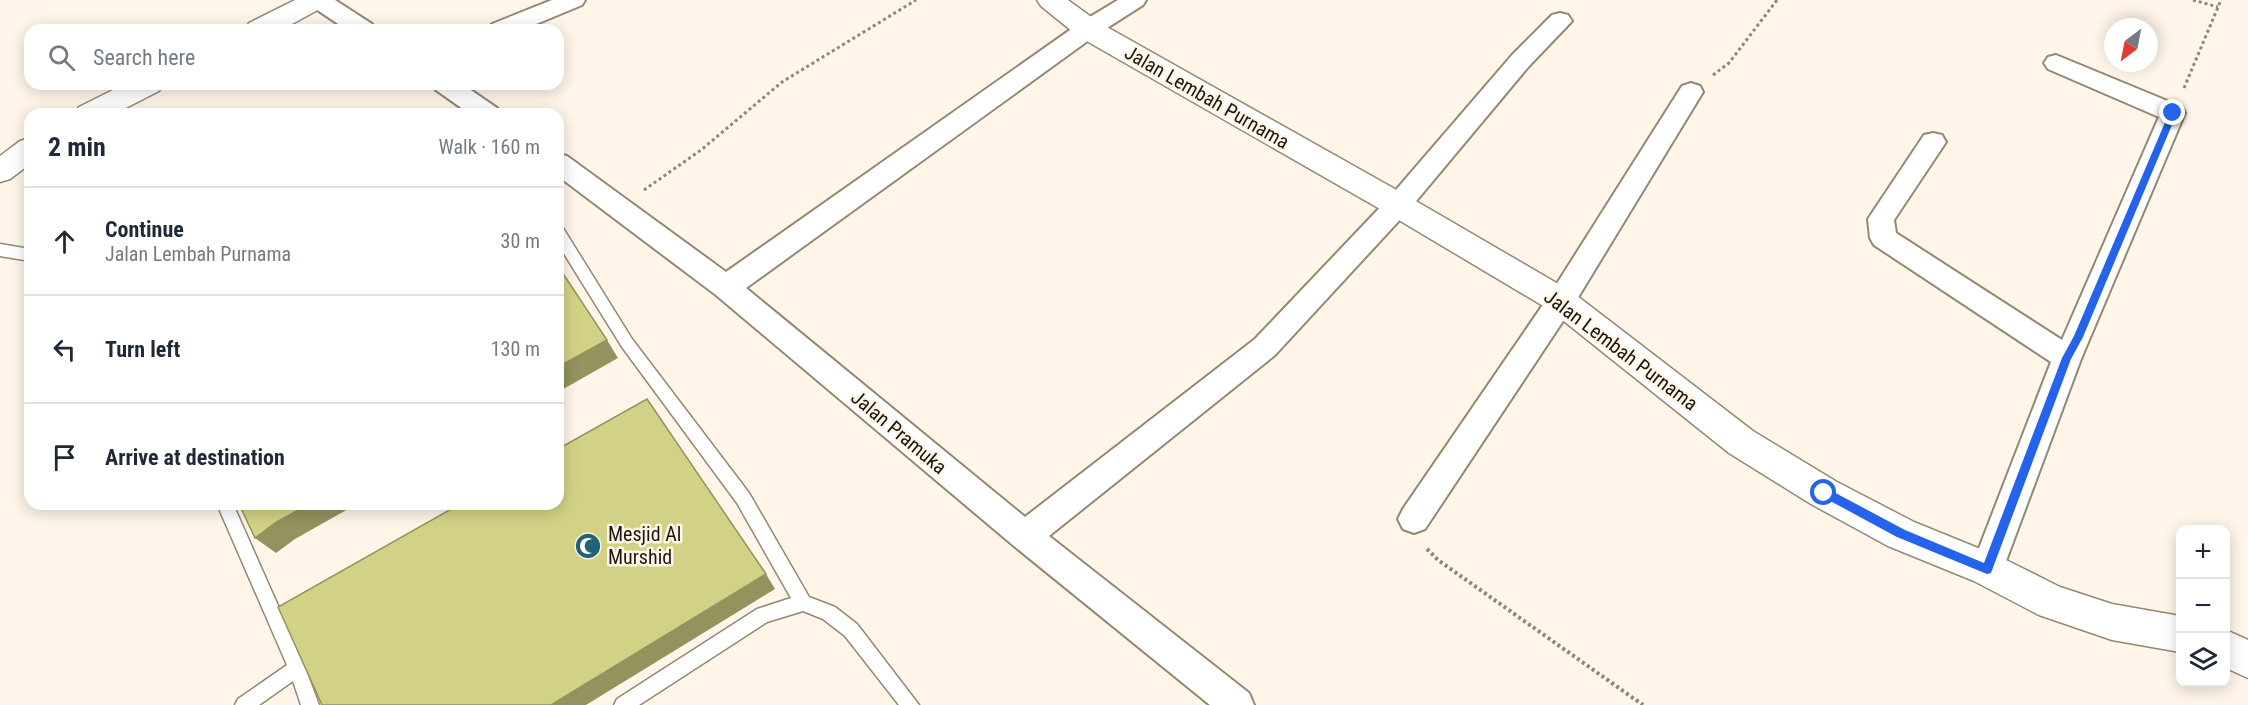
<!DOCTYPE html>
<html lang="en">
<head>
<meta charset="utf-8">
<style>
	body { margin:0; font-family:"Roboto Condensed",sans-serif; background:#f6f6f7; color:#1f2937 }
	.controls { position:absolute; right:18px; bottom:18px; display:grid; overflow:hidden; border-radius:12px; box-shadow:0 3px 15px #0003 }
	.controls button { width:54px; height:54px; display:grid; place-items:center; padding:0; border:0; border-bottom:2px solid #e0e1e3; background:#fff; color:#1f2937; font:30px sans-serif }
	.compass { position:absolute; left:2104px; top:18px; width:54px; height:54px; border-radius:50%; background:#fff; box-shadow:0 3px 15px #0003; rotate:212deg }
	.stop { position:absolute; width:18px; height:18px; margin:-14px; border:4px solid #2563eb; border-radius:50%; background:#fff }
	.stop.end { background:#2563eb; border-color:#fff; box-shadow:0 2px 6px #0008 }
	.list { margin:0; padding:0; list-style:none }
	h2 { display:flex; justify-content:space-between; align-items:center; height:78px; margin:0; padding:0 24px; font-size:26px }
	h2 small { font-size:20px; font-weight:400; color:#747a83 }
	.list li { display:grid; grid-template-columns:39px 1fr auto; gap:18px; align-items:center; box-sizing:border-box; height:108px; padding:0 24px; border-top:2px solid #e0e1e3 }
	.list b { display:block; font-size:22px; white-space:nowrap }
	.list p { margin:0; font-size:20px; white-space:nowrap; color:#747a83 }
	.list em { font-size:20px; font-style:normal; color:#747a83 }
	.icon { flex:none; width:33px; height:33px; fill:none; stroke:currentColor; stroke-width:2; stroke-linecap:round; stroke-linejoin:round }
	.map { position:relative; flex:none; width:2248px; height:705px; overflow:hidden }
	.search { position:absolute; background:#fff; box-shadow:0 3px 15px #0003; left:24px; top:24px; width:540px; height:66px; display:flex; align-items:center; gap:15px; box-sizing:border-box; padding:0 21px; border-radius:18px; color:#747a83; font-size:22px }
	.panel { position:absolute; background:#fff; box-shadow:0 3px 15px #0003; left:24px; top:108px; width:540px; height:402px; border-radius:18px }
	.map>svg:first-child { display:block }
</style>
</head>
<body>
<div class="map">
<svg width="2248" height="705" viewBox="0 0 2248 705">
	<rect width="100%" height="100%" fill="#fff6e9"/>
	<g fill="none" stroke-linecap="round" stroke-linejoin="round">
		<!-- lane casing -->
		<g stroke="#948873" stroke-width="3">
			<g id="lane">
				<polygon points="558,227 563,228 632,339 749,493 809,597 835,607 857,624 919,705 899,705 845,636 823,619 803,611 767,622 639,705 614,705 617,699 757,609 791,598 737,503 622,347 558,244"/>
				<polygon points="0,244 30,249 30,261 0,256"/>
				<polygon points="217,504 233,504 303,662 319,705 301,705 293,681 259,705 235,705 238,699 287,665"/>
			</g>
		</g>
		<!-- street casing -->
		<g stroke="#948873" stroke-width="4">
			<g id="street">
				<polygon points="307,0 335,0 372,24 376,30 347,30 310,5"/>
				<polygon points="552,0 585,0 582,5 522,30 488,30 492,24"/>
				<polygon points="1118,0 1146,0 1143,5 1096,35 746,288 1025,517 1255,339 1389,198 1513,54 1552,15 1560,13 1568,15 1572,21 1529,66 1407,212 1275,355 1049,536 1249,693 1254,705 1210,705 1014,546 716,295 558,176 558,154 567,156 726,272 1080,23"/>
				<polygon points="2056,55 2182,107 2185,113 2081,359 2003,569 1998,579 1987,584 1976,579 1971,569 2051,362 1874,245 1870,238 1868,219 1924,135 1933,133 1942,135 1946,142 1894,220 1896,233 2062,340 2159,117 2048,69 2044,63 2048,57"/>
				<polygon points="1691,83 1700,86 1703,92 1571,309 1425,529 1414,533 1403,529 1398,519 1403,509 1551,293 1682,86"/>
				<polygon points="433,84 462,84 497,108 500,114 470,114 436,90"/>
			</g>
		</g>
		<!-- secondary casing -->
		<g stroke="#948873" stroke-width="3">
			<g id="secondary">
				<polygon points="1037,0 1068,0 1098,22 1409,197 1572,292 1753,431 1837,482 1914,522 2000,557 2060,587 2112,604 2180,616 2180,652 2112,640 2039,615 1974,581 1888,546 1811,504 1729,453 1550,310 1387,213 1078,36 1041,6"/>
				<polygon points="30,138 30,164 10,179 0,182 0,156 20,141"/>
				<polygon points="2226,630 2248,640 2248,678 2226,668"/>
			</g>
		</g>
		<!-- primary casing -->
		<g stroke="#948873" stroke-width="3">
			<g id="primary">
				<polygon points="295,0 329,0 325,6 281,30 245,30 249,23"/>
				<polygon points="125,84 163,84 159,91 114,114 75,114 79,107"/>
			</g>
		</g>
		<!-- path-far1 -->
		<g stroke="#8c867b" stroke-width="3" stroke-dasharray="3 3" stroke-linecap="butt">
			<polyline points="2193,0 2218,7"/>
			<polyline points="1713,75 1729,63 1777,0"/>
			<polyline points="2184,88 2221,0"/>
			<polyline points="644,190 701,150 782,82 916,0"/>
		</g>
		<!-- path -->
		<polyline stroke="#8c867b" stroke-width="4" stroke-dasharray="3 3" stroke-linecap="butt" points="1427,549 1438,560 1643,705"/>
		<!-- lane -->
		<use href="#lane" fill="#fff" fill-rule="evenodd"/>
		<!-- street -->
		<use href="#street" fill="#fff" fill-rule="evenodd"/>
		<!-- secondary -->
		<use href="#secondary" fill="#fff" fill-rule="evenodd"/>
		<!-- primary -->
		<use href="#primary" fill="#fff" fill-rule="evenodd"/>
	</g>
	<!-- shaded-wall -->
	<g fill="#93935e">
		<polygon points="607,340 618,358 558,392 558,367"/>
		<polygon points="309,504 357,504 295,539 276,553 255,538 275,523"/>
		<polygon points="766,574 775,589 586,705 551,705"/>
	</g>
	<!-- building -->
	<g fill="#d2d286" stroke="#93935e" stroke-width="1.5">
		<polygon points="558,266 607,340 558,367"/>
		<polygon points="647,399 766,574 551,705 322,705 278,607 460,504 558,504 558,449"/>
		<polygon points="239,504 309,504 275,523 255,538"/>
	</g>
	<!-- route -->
	<polygon fill="#2563eb" points="2173,110 2177,113 2083,337 2071,359 1991,573 1987,574 1897,537 1821,496 1821,489 1828,489 1905,530 1984,563 2062,358 2074,336 2169,113"/>
	<!-- icons -->
	<defs>
		<g id="mosque-disc" transform="scale(1.35)"><circle r="9.5" fill="#1f6375" stroke="#fff6e9"/><path d="M3.5-4.9A6 6 0 1 0 3.5 4.9A5 5 0 1 1 3.5-4.9Z" fill="#fff"/></g>
	</defs>
	<g fill-rule="evenodd">
		<use href="#mosque-disc" x="588" y="546"/>
	</g>
	<g text-anchor="middle" stroke-width="5" stroke-linejoin="round" paint-order="stroke">
		<!-- street labels -->
		<g font-size="20" fill="#1b170f" stroke="#fff6e9">
			<text transform="translate(1207 97) rotate(30)" y="7">Jalan Lembah Purnama</text>
			<text transform="translate(1621 350) rotate(37)" y="7">Jalan Lembah Purnama</text>
			<text transform="translate(899 432) rotate(40)" y="7">Jalan Pramuka</text>
		</g>
		<!-- poi labels -->
		<g font-size="20" fill="#1b170f" stroke="#fff6e9" text-anchor="start">
			<text x="608" y="541">Mesjid Al<tspan x="608" dy="23">Murshid</tspan></text>
		</g>
	</g>
</svg>
<div class="controls">
<button>+</button>
<button>−</button>
<button><svg class="icon" aria-label="layers" viewBox="0 0 24 24"><path d="M12 4l9 5-9 5-9-5zM3 14l9 5 9-5"/></svg></button>
</div>
<svg class="compass" viewBox="-18 -18 36 36"><path d="M0-13l5 13h-10z" fill="#e53935"/><path d="M0 13l5-13h-10z" fill="#747a83"/></svg>
<div class="stop" style="left:1824px;top:493px"></div>
<div class="stop end" style="left:2173px;top:113px"></div>
<div class="search"><svg class="icon" aria-label="search" viewBox="0 0 24 24"><circle cx="10" cy="10" r="6"/><path d="M15 15l6 6"/></svg>Search here</div>
<section class="panel">
<h2>2 min<small>Walk · 160 m</small></h2>
<ul class="list">
<li><svg class="icon" aria-label="ahead" viewBox="0 0 24 24"><path d="M12 20V5M6 11l6-6 6 6"/></svg><div><b>Continue</b><p>Jalan Lembah Purnama</p></div><em>30 m</em></li>
<li><svg class="icon" aria-label="left" viewBox="0 0 24 24"><path d="M17 20v-9H6M10 6l-5 5 5 5"/></svg><div><b>Turn left</b></div><em>130 m</em></li>
<li><svg class="icon" aria-label="arrive" viewBox="0 0 24 24"><path d="M6 21V4h12l-3 4 3 4H6"/></svg><div><b>Arrive at destination</b></div></li>
</ul>
</section>
</div>
</body>
</html>
